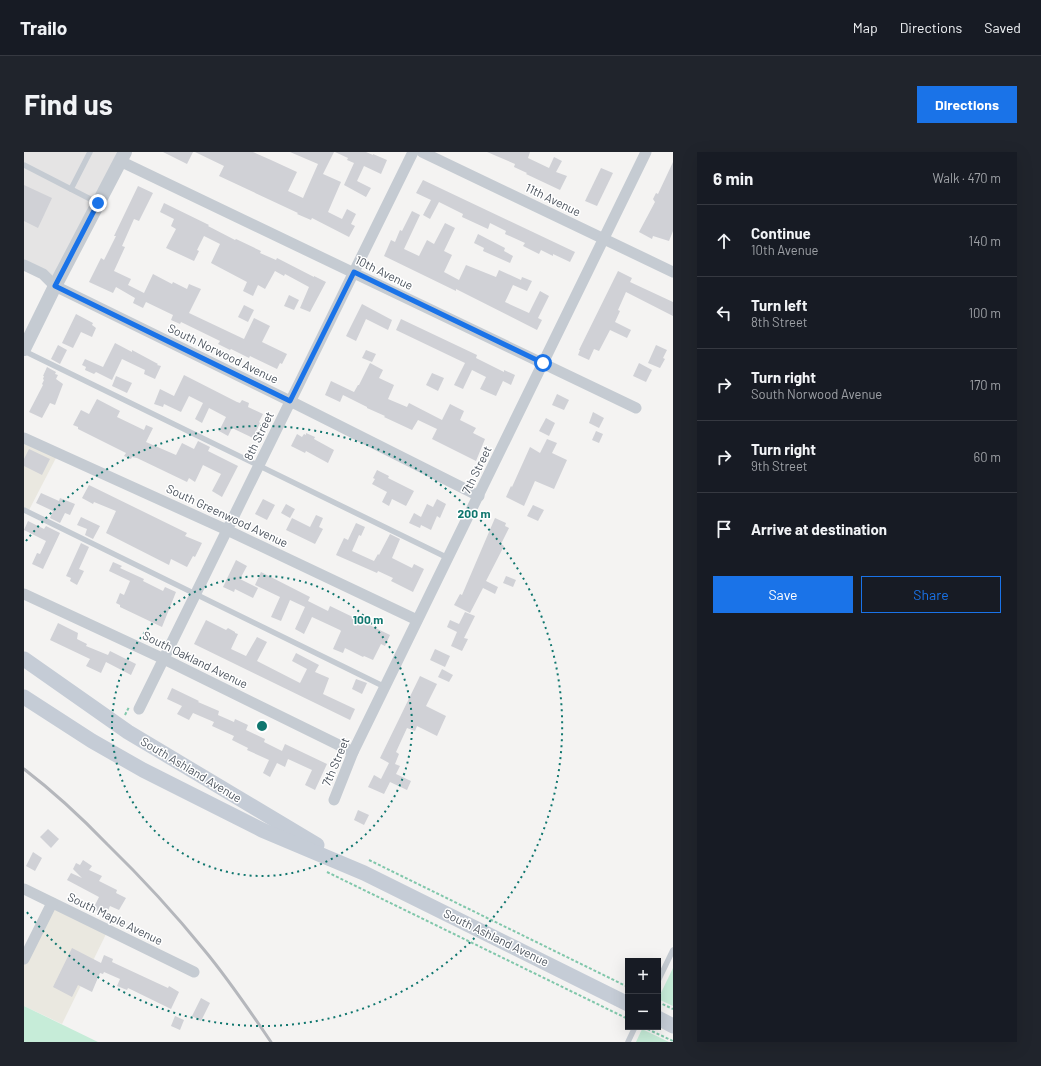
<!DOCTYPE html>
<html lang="en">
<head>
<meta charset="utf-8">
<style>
	body { margin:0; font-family:Barlow,sans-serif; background:#20242c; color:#f1f3f6 }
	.controls { position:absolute; right:12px; bottom:12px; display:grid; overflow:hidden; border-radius:0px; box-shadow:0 4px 16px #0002 }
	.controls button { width:36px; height:36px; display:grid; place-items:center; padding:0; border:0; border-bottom:1px solid #363941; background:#171b24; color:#f1f3f6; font:20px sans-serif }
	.stop { position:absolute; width:12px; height:12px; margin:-9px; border:3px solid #1a73e8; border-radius:50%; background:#fff }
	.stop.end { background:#1a73e8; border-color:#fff; box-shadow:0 1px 4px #0008 }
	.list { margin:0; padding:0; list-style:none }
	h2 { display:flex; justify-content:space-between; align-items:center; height:52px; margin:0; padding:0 16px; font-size:17px }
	h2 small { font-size:13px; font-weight:400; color:#9ea1a6 }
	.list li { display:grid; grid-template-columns:26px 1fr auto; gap:12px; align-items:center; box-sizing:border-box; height:72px; padding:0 16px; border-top:1px solid #363941 }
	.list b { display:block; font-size:15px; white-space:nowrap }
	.list p { margin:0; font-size:13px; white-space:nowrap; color:#9ea1a6 }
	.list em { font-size:13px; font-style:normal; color:#9ea1a6 }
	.actions { display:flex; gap:8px; padding:12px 16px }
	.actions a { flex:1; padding:9px 0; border:1px solid #1a73e8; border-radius:0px; text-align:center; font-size:14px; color:#1a73e8 }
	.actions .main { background:#1a73e8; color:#fff }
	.icon { flex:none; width:22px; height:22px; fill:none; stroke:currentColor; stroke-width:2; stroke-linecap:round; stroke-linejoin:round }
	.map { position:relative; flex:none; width:649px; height:890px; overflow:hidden; border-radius:0px }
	header { display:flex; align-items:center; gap:24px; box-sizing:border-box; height:56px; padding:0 20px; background:#171b24; border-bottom:1px solid #363941 }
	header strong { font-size:19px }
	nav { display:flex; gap:22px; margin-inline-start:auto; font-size:14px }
	.intro { display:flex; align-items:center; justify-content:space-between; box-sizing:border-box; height:96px; padding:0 24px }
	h1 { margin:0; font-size:28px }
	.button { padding:10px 18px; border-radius:0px; background:#1a73e8; color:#fff; font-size:14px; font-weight:700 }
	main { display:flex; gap:24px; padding:0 24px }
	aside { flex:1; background:#171b24; border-radius:0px; box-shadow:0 4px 16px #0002 }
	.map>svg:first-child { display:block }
</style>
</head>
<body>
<header>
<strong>Trailo</strong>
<nav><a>Map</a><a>Directions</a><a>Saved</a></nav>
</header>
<div class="intro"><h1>Find us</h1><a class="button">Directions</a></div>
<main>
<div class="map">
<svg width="649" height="890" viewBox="0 0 649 890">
	<rect width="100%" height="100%" fill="#f4f3f2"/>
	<!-- commercial -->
	<g fill="#eae8e0">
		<polygon points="0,286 34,302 4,360 0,358"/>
		<polygon points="28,751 84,778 38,872 0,854 0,807"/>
	</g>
	<!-- education -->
	<polygon fill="#e5e4e4" points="0,0 101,0 31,134 0,113"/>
	<!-- green -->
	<g fill="#c6ecd8">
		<polygon points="649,816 649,854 634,847"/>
		<polygon points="0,854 74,890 0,890"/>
		<polygon points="618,877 645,890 612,890"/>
	</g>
	<!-- building -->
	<g fill="#d0d1d6">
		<polygon points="139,0 169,0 163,12"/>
		<polygon points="171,0 229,0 247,8 273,20 264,39 279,46 294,12 266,0 310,0 299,22 317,30 304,60 318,67 323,57 332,62 327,72 331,74 325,85 288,66 287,68 273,62 274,61 195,24 200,14"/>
		<polygon points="311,0 342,0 349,3 349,2 363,8 357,22 340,14 333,29 347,36 342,45 320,33 330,11 323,8 324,6"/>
		<polygon points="463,0 506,0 504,6 525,16 530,5 538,9 532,20 543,24 536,38 502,22 503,21 490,15 491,12"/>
		<polygon points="649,10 649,79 645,89 629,84 628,87 615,80 631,50 629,47 632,41 634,42"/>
		<polygon points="577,16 589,21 573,54 561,49"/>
		<polygon points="399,28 551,100 546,110 529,102 529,104 517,98 515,102 499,94 501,91 481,82 482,79 466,71 464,77 438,65 439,62 415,50 406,67 399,63 407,48 392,41"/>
		<polygon points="0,33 28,46 14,76 0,69"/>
		<polygon points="114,34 129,41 115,69 110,67 98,94 101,95 90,119 107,127 104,133 120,141 129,122 148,132 149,130 163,137 165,132 177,137 165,161 220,187 230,166 246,174 238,190 263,202 258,212 256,211 253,217 226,204 225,206 207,197 206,198 194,192 196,189 157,170 156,172 147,168 149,163 122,150 119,156 109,151 111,146 92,135 89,141 65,130 77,106 80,108 92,84 90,84"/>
		<polygon points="140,51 185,73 184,74 211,88 212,87 237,99 236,101 252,108 253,106 290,125 290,124 302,130 286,160 276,156 285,135 261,122 260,124 251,119 241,137 234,133 229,144 219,139 223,130 187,111 196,92 180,84 173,98 175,99 170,109 142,96 152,77 147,74 150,67 136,60"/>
		<polygon points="388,59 396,63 380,97 395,104 403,88 410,92 421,71 431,76 420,99 428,103 420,120 435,128 442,113 472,125 475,118 497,128 498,125 508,129 503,139 489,133 481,150 505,161 516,139 525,144 514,166 518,168 513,178 432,137 432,139 360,104 367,88 371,90 376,78 378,79"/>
		<polygon points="454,82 481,96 480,99 489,104 486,111 459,99 460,96 450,91"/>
		<polygon points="594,119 608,126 606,130 649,150 649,164 602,140 594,158 596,159 591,170 607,178 603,186 586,178 575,199 570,197 565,208 554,203 556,198 555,198"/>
		<polygon points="265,143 275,148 270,158 260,154"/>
		<polygon points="338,152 368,168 364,178 342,167 332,189 322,184"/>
		<polygon points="220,153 230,158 224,170 214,165"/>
		<polygon points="52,162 69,171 68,173 72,176 68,185 57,180 49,196 38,191"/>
		<polygon points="377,167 453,203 452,206 480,220 480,218 491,223 487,233 479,229 472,244 465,241 456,237 462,225 448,218 439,237 430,233 441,211 372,178"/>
		<polygon points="91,191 108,200 108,198 134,212 133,213 137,214 131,227 120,222 121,218 98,207 88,228 72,220 70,222 61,218 62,215 58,213 61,207 79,215"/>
		<polygon points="34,193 43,198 36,212 27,207"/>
		<polygon points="632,193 643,198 639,206 641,207 636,216 624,211"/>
		<polygon points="342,198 352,202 348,210 338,206"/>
		<polygon points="346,211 359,218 355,226 370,233 364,247 383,255 385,251 418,268 426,252 440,259 436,268 452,276 449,281 461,287 452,309 408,287 413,277 394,268 388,278 360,265 361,264 343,256 343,255 319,243 316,250 301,243 307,229 330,240 334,233 335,233"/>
		<polygon points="615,211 628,218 622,230 609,224"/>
		<polygon points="23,215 32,220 31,222 34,223 32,227 39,232 31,253 26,251 18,266 5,260 19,233 18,232 20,228 19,227 20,224 19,224"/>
		<polygon points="408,221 420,226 414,239 402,233"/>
		<polygon points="160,223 213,250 216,251 218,248 225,251 224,255 239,262 235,270 236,271 229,286 208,276 204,284 195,279 202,265 185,256 178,271 171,267 179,251 165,244 157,260 140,252 139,255 130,252 136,237 150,244"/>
		<polygon points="92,224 108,231 103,241 88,234"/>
		<polygon points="533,242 545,248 540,258 528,253"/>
		<polygon points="73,247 96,259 93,265 120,278 122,273 129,276 122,290 152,303 158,291 170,297 174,289 186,295 184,299 214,314 198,345 188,339 197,322 179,313 171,330 165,326 163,330 113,306 108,305 107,307 100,304 102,301 54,277 54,275 49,273 57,258 65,262"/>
		<polygon points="569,260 580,266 575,276 565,271"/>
		<polygon points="522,266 531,271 525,284 515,279"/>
		<polygon points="572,279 579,282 575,291 568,288"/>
		<polygon points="282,281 291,285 290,287 310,298 304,311 282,299 281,301 267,294 273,282 278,285 280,282 282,283"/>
		<polygon points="523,287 533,291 528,301 543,308 530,337 511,329 500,354 482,345 487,334 488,335 506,295 516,301"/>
		<polygon points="5,297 26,307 18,323 0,314 0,307"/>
		<polygon points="353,318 365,324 364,326 390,339 382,354 368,347 365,354 358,350 363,340 348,332 351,327 349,326"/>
		<polygon points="65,333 163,381 161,384 178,391 171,405 169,404 163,415 147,407 145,413 82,381 92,359 70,350 69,352 58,346"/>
		<polygon points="17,341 35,349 36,346 51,352 46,363 41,361 36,371 26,366 29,359 12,351"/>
		<polygon points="239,347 251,353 243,368 231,362"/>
		<polygon points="413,347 422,352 416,366 413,364 407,378 397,373 396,376 385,371 390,361 397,365 403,352 409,355"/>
		<polygon points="262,352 271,357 266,366 257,361"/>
		<polygon points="509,353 520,358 514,369 503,364"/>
		<polygon points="292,363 299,366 295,375 299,377 291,392 262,378 268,366 286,375"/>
		<polygon points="57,365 76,374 69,387 61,383 63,377 53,373"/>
		<polygon points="471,366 482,371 481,374 485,376 477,392 480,394 462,429 474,435 471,442 459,436 446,461 430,453 436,442 438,443"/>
		<polygon points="4,369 20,377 22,374 36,381 19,417 8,412 13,401 16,402 22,389 0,378"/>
		<polygon points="332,371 341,375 337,384 335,383 328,399 350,409 354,402 355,403 366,382 376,387 368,406 388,416 390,412 400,417 389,440 367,429 369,426 354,419 353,421 312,403 320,386 324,388"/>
		<polygon points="57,391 65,395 55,417 60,419 53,433 46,429 47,426 42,424"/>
		<polygon points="212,408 223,414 216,427 234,436 229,446 211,437 210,440 199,435"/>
		<polygon points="89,410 98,414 96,416 120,427 119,429 139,439 141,435 152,440 138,475 96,455 96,453 92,451 96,441 100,443 106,429 85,419"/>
		<polygon points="237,420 286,445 284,449 304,459 306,454 366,483 361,494 357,492 349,508 340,504 339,505 321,496 319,501 309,497 317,479 316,478 288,465 280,482 271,477 281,455 266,448 257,469 247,465 256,445 231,433"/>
		<polygon points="482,424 492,428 489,435 479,431"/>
		<polygon points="441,460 451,464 440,486 444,487 438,499 427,494 433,480 423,475 426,468 435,472"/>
		<polygon points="182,468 202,478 204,476 211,480 211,481 214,482 207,497 222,504 233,485 243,490 233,509 276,531 283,517 268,509 272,501 295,513 291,520 305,526 299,542 331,557 326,568 170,492"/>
		<polygon points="34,471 54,481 53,487 63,492 62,494 84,503 86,499 112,512 107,523 82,510 77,521 62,514 66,507 26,488"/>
		<polygon points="411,497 426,504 421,515 406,508"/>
		<polygon points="418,517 429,523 425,530 414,525"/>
		<polygon points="396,524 413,532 402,554 422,564 413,584 393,574 391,579 383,576 372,600 375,602 371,612 376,614 372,622 387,629 383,638 366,630 360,642 344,635 350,623 357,627 365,611 356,606"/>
		<polygon points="332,527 343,531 338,542 328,537"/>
		<polygon points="148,536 175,549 174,550 195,559 194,563 210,570 211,567 224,573 222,578 241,587 240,590 258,599 261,592 303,612 291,638 281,633 288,618 264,607 261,615 253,611 246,625 239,621 245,608 223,598 224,596 208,588 210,584 188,574 190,570 169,561 165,568 153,562 158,554 143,547"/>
		<polygon points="334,658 345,663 340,673 330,668"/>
		<polygon points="24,677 35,687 27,696 16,685"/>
		<polygon points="9,700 18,706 11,719 2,714"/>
		<polygon points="59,708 68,714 65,718 78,724 75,729 93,738 92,741 102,746 95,758 86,754 82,763 69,757 75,745 43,728 47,721 58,726 49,717 52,711 56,713"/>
		<polygon points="48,796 77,811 80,803 89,807 88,810 144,836 145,834 155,840 147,857 104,836 103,838 93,834 96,827 80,820 79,822 76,821 68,840 54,833 48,845 29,835"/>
		<polygon points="177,846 186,851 177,869 168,864"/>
		<polygon points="151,864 160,868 156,878 147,874"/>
	</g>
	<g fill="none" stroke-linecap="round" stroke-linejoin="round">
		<!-- path -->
		<g stroke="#81c7ab" stroke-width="2" stroke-dasharray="3 2" stroke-linecap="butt">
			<polyline points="101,563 105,555"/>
			<polyline points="345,708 604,835"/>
			<polyline points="303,720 604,867"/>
			<polyline points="634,850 649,857"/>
			<polyline points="619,875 649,889"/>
		</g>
		<!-- service -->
		<g stroke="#c5cbd2" stroke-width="5.5">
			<polyline points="0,13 74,51"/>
			<polyline points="47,37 66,0"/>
			<polyline points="0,199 424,406"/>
			<polyline points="0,358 361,535"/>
			<polyline points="634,829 649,798"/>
			<polyline points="604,890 611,875"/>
		</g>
		<!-- minor -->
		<g stroke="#c5cbd2" stroke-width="11">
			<polyline points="398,0 649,120"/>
			<polyline points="96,9 612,256"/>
			<polyline points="0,113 19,122 31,134 266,249 455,344"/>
			<polyline points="0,286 203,378 393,468"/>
			<polyline points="0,442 140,507 329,600"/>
			<polyline points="115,557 389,0"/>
			<polyline points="310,648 329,600 622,0"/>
			<polyline points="0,737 170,820"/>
			<polyline points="0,807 28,751"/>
		</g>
		<!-- tertiary -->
		<polyline stroke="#c5cbd2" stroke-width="14" points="0,197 31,134 101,0"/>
		<!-- secondary -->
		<g stroke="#c5ccd6" stroke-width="15">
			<polyline points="0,507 104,580 293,693"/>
			<polyline points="0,545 68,589 119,618 238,678 340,721 604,852"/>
			<polyline points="634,866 649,874"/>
		</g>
		<!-- rail -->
		<path stroke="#b5b7bc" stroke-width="3" d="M0,617C30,640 57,665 83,692C118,726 151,762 181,799C205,828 226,859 247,890"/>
	</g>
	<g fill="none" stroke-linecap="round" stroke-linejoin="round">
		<!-- route -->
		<polyline stroke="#1a73e8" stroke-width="5" points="74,51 31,134 266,249 330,120 519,211"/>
	</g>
	<!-- distance rings -->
	<g fill="none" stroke="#0f766e" stroke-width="2" stroke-dasharray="2 4">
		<circle cx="238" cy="574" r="150"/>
		<path d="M2 389A300 300 0 1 1 2 759"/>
	</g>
	<g text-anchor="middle" stroke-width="3" stroke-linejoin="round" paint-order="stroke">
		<!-- street labels -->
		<g font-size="12" fill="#4c545e" stroke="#fff">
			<text transform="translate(529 48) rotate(26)" y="4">11th Avenue</text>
			<text transform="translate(360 121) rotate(26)" y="4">10th Avenue</text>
			<text transform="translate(199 202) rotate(26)" y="4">South Norwood Avenue</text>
			<text transform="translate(235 284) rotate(-64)" y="4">8th Street</text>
			<text transform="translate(453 318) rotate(-64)" y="4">7th Street</text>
			<text transform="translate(203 364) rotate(25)" y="4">South Greenwood Avenue</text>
			<text transform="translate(171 508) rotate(26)" y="4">South Oakland Avenue</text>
			<text transform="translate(312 610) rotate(-67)" y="4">7th Street</text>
			<text transform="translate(167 618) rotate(31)" y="4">South Ashland Avenue</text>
			<text transform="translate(91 767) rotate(26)" y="4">South Maple Avenue</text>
			<text transform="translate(472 786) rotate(26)" y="4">South Ashland Avenue</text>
		</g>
	</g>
	<circle cx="238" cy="574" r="6" fill="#0f766e" stroke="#fff" stroke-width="2"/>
	<g font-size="12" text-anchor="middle" font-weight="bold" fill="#0f766e" stroke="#fff" stroke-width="3" stroke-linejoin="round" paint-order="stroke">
		<text x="450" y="366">200 m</text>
		<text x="344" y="472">100 m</text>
	</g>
</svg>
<div class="controls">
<button>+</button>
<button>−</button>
</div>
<div class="stop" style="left:519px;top:211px"></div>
<div class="stop end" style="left:74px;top:51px"></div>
</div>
<aside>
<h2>6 min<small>Walk · 470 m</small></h2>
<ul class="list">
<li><svg class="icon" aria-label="ahead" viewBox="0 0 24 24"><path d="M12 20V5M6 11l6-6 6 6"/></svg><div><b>Continue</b><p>10th Avenue</p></div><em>140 m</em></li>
<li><svg class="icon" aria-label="left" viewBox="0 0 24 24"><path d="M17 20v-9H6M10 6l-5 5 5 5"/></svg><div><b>Turn left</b><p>8th Street</p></div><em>100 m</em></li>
<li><svg class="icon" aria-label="right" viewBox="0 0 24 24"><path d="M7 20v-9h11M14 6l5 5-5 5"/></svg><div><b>Turn right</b><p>South Norwood Avenue</p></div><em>170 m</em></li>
<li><svg class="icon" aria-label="right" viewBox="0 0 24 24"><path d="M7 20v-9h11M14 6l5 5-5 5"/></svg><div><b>Turn right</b><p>9th Street</p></div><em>60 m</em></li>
<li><svg class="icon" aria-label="arrive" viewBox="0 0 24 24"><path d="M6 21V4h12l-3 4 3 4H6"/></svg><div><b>Arrive at destination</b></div></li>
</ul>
<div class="actions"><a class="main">Save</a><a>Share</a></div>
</aside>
</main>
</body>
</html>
